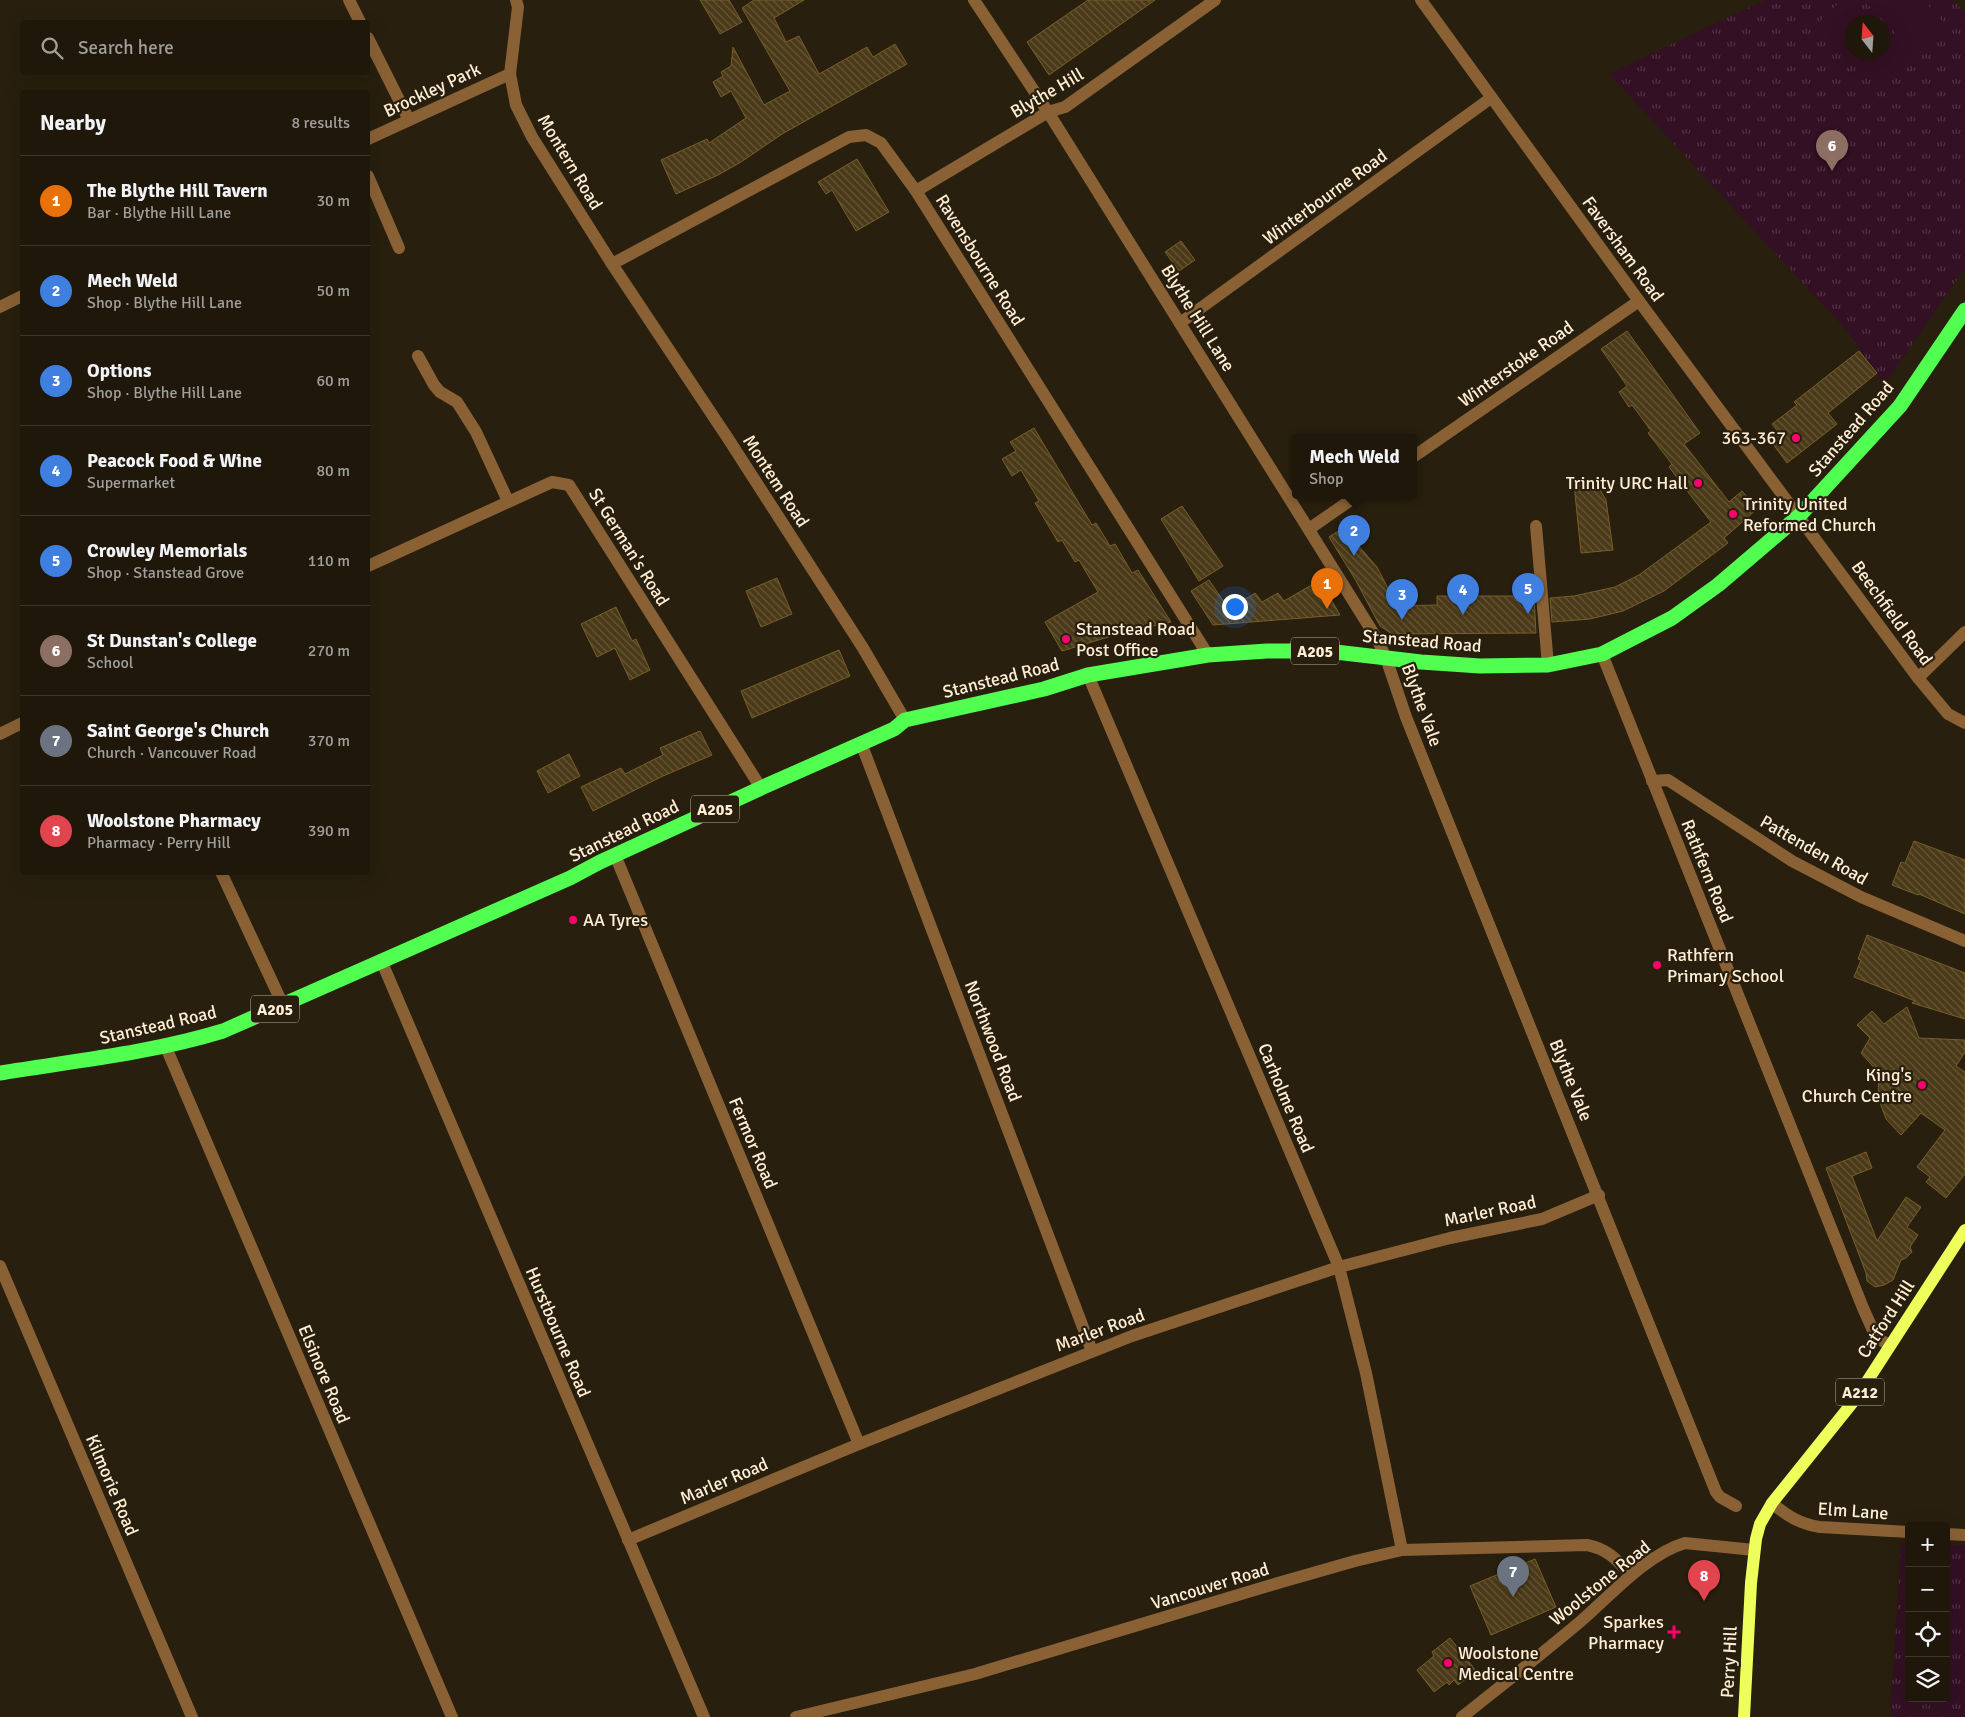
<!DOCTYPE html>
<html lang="en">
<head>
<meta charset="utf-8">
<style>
	body { margin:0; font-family:Signika,sans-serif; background:#2b2418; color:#f1f3f6 }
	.controls { position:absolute; right:15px; bottom:15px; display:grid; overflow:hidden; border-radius:5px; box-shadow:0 5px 20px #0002 }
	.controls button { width:45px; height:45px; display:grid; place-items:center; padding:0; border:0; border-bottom:1px solid #3c362b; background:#1e170a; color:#f1f3f6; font:25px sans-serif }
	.compass { position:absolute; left:1845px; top:15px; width:45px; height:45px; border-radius:50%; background:#1e170a; box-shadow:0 5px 20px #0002; rotate:343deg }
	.you { position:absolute; left:1234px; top:606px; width:18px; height:18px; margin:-12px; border:4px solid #fff; border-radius:50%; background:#1a73e8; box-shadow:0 0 0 8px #1a73e833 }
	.badge { display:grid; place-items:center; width:32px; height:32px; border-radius:50%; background:#ea580c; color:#fff; font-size:16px; font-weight:700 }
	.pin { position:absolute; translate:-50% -41px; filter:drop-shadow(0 1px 2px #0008) }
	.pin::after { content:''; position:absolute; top:26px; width:18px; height:15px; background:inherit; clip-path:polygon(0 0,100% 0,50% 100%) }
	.popup { position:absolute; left:1292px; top:434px; width:125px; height:65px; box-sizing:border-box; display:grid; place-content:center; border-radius:5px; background:#1e170a; filter:drop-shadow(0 1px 4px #0005); font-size:16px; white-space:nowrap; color:#a19f9c }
	.popup b { font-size:19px; color:#f1f3f6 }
	.popup::after { content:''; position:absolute; left:50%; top:100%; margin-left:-10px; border:10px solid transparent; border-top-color:#1e170a }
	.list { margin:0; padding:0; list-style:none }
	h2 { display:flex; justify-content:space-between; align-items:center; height:65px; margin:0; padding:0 20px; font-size:21px }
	h2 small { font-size:16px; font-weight:400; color:#a19f9c }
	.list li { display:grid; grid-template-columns:32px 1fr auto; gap:15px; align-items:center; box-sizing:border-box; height:90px; padding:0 20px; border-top:1px solid #3c362b }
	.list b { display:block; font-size:19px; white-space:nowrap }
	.list p { margin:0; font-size:16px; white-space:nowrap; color:#a19f9c }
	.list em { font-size:16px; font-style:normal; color:#a19f9c }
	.icon { flex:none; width:28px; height:28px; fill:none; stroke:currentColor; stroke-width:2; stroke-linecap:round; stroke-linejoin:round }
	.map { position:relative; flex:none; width:1965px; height:1717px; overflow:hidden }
	.search { position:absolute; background:#1e170a; box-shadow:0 5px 20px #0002; left:20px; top:20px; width:350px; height:55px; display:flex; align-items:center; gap:12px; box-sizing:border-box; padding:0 18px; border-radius:5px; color:#a19f9c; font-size:19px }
	.panel { position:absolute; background:#1e170a; box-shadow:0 5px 20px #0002; left:20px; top:90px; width:350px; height:785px; border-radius:5px }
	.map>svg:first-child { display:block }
</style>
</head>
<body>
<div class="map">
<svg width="1965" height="1717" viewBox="0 0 1965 1717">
	<defs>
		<pattern id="grass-tufts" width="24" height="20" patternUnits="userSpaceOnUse" patternTransform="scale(1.25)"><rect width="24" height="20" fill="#331023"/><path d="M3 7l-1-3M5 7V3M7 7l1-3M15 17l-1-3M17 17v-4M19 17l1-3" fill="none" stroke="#523342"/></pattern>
		<pattern id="building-back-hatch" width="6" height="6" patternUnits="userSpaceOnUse" patternTransform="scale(1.25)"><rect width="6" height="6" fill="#4b3a18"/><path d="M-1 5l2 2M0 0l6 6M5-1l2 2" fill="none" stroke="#665739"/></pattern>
	</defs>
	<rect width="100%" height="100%" fill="#281f0e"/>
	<!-- grass -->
	<g fill="url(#grass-tufts)" fill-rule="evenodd">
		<path d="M1765,0H1953L1965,13V268L1884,385C1873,366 1859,351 1849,333L1609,74ZM1852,22H1882V52H1852Z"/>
		<polygon points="1901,1544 1909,1544 1909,1698 1946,1698 1946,1545 1965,1545 1965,1717 1890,1717"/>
	</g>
	<!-- pitch -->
	<g fill="#331023">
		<polygon points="1842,0 1855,0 1876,22 1852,22 1852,52 1882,52 1883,29 1908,55 1877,85 1818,23"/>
		<polygon points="1864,0 1923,0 1943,22 1913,51"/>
	</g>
	<!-- building -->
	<g fill="url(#building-back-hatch)" stroke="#785e29">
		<polygon points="700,0 729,0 742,22 720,34"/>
		<polygon points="754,0 804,0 774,18 786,42 799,36 819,74 867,47 873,57 895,44 907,64 782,134 741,162 718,175 676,194 661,160 707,139 709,143 746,118 731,91 721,97 713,82 723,76 721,72 731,66 733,47 764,105 790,91 742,8"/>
		<polygon points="1088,0 1155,0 1049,75 1027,42"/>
		<polygon points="857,159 889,212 856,231 832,190 826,194 818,182"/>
		<polygon points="1181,241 1195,260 1179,271 1165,252"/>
		<polygon points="1627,331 1700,433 1684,444 1729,502 1742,491 1757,509 1724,538 1728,543 1664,591 1623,611 1590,619 1552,622 1550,598 1574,596 1615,587 1639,575 1711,522 1669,467 1672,464 1648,433 1651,431 1641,417 1632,405 1629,407 1619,392 1627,386 1601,349"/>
		<polygon points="1859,351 1877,373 1828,413 1837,424 1787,463 1770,440 1779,433 1772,424 1797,405 1794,402"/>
		<polygon points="1034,428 1092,525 1096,523 1110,546 1115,544 1132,573 1138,570 1171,622 1118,634 1062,651 1045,622 1098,592 1079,560 1075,562 1062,540 1058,542 1035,503 1039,501 1021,470 1012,476 1002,459 1016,451 1010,442"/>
		<polygon points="1595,481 1606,500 1613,550 1581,553 1574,484"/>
		<polygon points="1182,506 1223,566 1199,581 1161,519"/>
		<polygon points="1343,528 1377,567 1397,606 1437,605 1437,596 1534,596 1536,633 1392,634 1380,626 1355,579 1329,537"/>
		<polygon points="777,578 792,614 761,627 746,591"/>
		<polygon points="1209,580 1224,602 1237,596 1242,601 1255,593 1262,602 1278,593 1284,601 1320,580 1340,615 1213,625 1191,591"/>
		<polygon points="616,607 632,641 636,639 650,670 630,680 615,648 597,657 581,624"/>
		<polygon points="839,650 850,676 752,718 741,691"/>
		<polygon points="700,731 712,755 663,776 593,811 581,787 621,768 625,774 663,755 660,748"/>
		<polygon points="569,754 580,776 548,793 537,771"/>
		<polygon points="1914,841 1965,860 1965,914 1919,894 1918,895 1892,885 1901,862 1905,863"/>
		<polygon points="1867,935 1965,973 1965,1019 1912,1003 1915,1001 1854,977 1861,960 1858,959"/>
		<polygon points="1907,1007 1919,1038 1965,1040 1965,1052 1956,1066 1965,1072 1965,1174 1946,1198 1926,1182 1930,1177 1917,1167 1945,1130 1921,1113 1901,1135 1886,1119 1878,1097 1879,1073 1861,1053 1870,1038 1857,1025 1872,1011 1884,1024"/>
		<polygon points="1866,1152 1872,1168 1852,1176 1877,1241 1906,1197 1921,1207 1907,1227 1918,1235 1910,1247 1912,1252 1906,1258 1901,1260 1893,1280 1884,1285 1875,1287 1867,1281 1866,1273 1826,1168"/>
		<polygon points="1535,1559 1556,1607 1491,1635 1470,1586"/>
		<polygon points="1450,1638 1476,1671 1458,1685 1454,1680 1449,1685 1447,1682 1434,1692 1417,1670 1434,1656 1432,1652"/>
	</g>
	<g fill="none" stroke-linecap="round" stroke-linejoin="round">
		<!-- minor -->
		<g stroke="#8a6135" stroke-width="12">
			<polyline points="349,0 360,22"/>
			<polyline points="516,0 518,7 510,74 516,105 532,137 612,264 729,440 863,648 905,720"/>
			<polyline points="974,0 1048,112 1377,639 1386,658 1406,717 1716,1492 1720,1497 1736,1506"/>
			<polyline points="1421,0 1639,301 1918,678 1948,714 1965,723"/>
			<polyline points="368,38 409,120"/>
			<polyline points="368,139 510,74"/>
			<polyline points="368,176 399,248"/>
			<polyline points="916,191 1048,112 1065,107 1215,0"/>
			<polyline points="612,264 849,137 866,135 881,143 916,191 1208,655"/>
			<polyline points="0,307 22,296"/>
			<polyline points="1180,323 1491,98"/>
			<polyline points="418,356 434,385 440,392 457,402 476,432 508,501"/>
			<polyline points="1413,457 1639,301"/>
			<polyline points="1536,526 1548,665"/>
			<polyline points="1309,529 1358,495"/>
			<polyline points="368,566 552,482 569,485 761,788"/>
			<polyline points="1602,654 1863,1308 1876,1337 1889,1345"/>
			<polyline points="1088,675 1339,1267 1366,1373 1402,1550"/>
			<polyline points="1918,678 1965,632"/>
			<polyline points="0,734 22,723"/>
			<polyline points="861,743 1092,1351"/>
			<polyline points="1652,781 1668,780 1792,861 1861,897 1965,941"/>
			<polyline points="615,855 859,1444"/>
			<polyline points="221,872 283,1005"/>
			<polyline points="381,960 704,1717"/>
			<polyline points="165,1045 452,1717"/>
			<polyline points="0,1266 192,1717"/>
			<path d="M1772,1503C1787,1516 1800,1524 1820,1527L1909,1532"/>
			<polyline points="1946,1534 1965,1535"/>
			<polyline points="628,1540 859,1444 1132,1336 1339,1267 1450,1238 1542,1219 1599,1195"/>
			<path d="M796,1717L975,1674L1278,1583L1355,1561L1402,1550L1587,1545C1608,1549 1617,1560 1631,1575"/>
			<path d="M1462,1717C1502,1685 1542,1654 1581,1621C1610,1596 1647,1554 1685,1543L1754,1550"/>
		</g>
		<!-- major -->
		<polyline stroke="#eeff5c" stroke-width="12" points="1744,1717 1751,1583 1756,1539 1760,1524 1772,1503 1857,1397 1965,1230"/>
		<!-- highway -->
		<path stroke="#50ff50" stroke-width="15" d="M0,1073C74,1061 151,1053 223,1031L570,878L600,862L761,788L894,729L905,720L1044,689L1088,675L1208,655L1267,651H1327L1421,662L1480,666L1548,665L1602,654L1672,618L1718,585L1799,516L1900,406L1965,310"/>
	</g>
	<!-- markers -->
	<g fill="#ff016d" stroke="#281f0e" stroke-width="2">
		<circle cx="1796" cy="438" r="5"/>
		<circle cx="1698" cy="483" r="5"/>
		<circle cx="1733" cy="514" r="5"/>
		<circle cx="1066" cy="639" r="5"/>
		<circle cx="573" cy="920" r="5"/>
		<circle cx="1657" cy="965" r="5"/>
		<circle cx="1922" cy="1085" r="5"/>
		<path d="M1671.5 1624.5h5v5h5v5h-5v5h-5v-5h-5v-5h5z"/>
		<circle cx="1448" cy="1663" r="5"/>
	</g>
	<g text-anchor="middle" stroke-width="4.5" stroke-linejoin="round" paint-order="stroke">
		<!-- shield labels -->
		<g fill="#281f0e" stroke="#beb099" stroke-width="1">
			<rect x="1291" y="637.5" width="48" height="27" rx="4"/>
			<rect x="691" y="795.5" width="48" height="27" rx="4"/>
			<rect x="251" y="995.5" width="48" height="27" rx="4"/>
			<rect x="1836" y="1378.5" width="48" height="27" rx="4"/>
		</g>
		<g font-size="16" font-weight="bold" fill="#ffeed5">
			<text x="1315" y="657">A205</text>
			<text x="715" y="815">A205</text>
			<text x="275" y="1015">A205</text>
			<text x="1860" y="1398">A212</text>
		</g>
		<!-- street labels -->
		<g font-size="18" fill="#ffeed5" stroke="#281f0e">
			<text transform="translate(432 90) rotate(-25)" y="6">Brockley Park</text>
			<text transform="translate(1047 93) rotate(-30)" y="6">Blythe Hill</text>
			<text transform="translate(570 162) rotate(59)" y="6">Montern Road</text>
			<text transform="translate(1325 197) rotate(-36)" y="6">Winterbourne Road</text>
			<text transform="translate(1623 249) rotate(54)" y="6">Faversham Road</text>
			<text transform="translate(980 260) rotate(58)" y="6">Ravensbourne Road</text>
			<text transform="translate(1198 318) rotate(58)" y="6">Blythe Hill Lane</text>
			<text transform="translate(1516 364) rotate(-35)" y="6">Winterstoke Road</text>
			<text transform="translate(1851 429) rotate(-49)" y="6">Stanstead Road</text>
			<text transform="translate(776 481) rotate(57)" y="6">Montem Road</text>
			<text transform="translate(629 547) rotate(58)" y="6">St German's Road</text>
			<text transform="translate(1892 613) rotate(54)" y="6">Beechfield Road</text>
			<text transform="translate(1422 641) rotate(5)" y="6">Stanstead Road</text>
			<text transform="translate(1001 678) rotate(-14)" y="6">Stanstead Road</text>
			<text transform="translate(1422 705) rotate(70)" y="6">Blythe Vale</text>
			<text transform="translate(624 831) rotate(-26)" y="6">Stanstead Road</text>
			<text transform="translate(1814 850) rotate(30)" y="6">Pattenden Road</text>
			<text transform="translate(1707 871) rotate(68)" y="6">Rathfern Road</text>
			<text transform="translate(158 1025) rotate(-13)" y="6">Stanstead Road</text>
			<text transform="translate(993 1041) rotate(69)" y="6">Northwood Road</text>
			<text transform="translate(1571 1080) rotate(68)" y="6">Blythe Vale</text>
			<text transform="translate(1286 1098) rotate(67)" y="6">Carholme Road</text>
			<text transform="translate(753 1143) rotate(67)" y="6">Fermor Road</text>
			<text transform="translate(1490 1211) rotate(-12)" y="6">Marler Road</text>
			<text transform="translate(1886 1319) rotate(-57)" y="6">Catford Hill</text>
			<text transform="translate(1100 1330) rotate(-20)" y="6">Marler Road</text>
			<text transform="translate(558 1332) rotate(67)" y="6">Hurstbourne Road</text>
			<text transform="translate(324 1374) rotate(67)" y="6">Elsinore Road</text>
			<text transform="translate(724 1481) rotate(-23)" y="6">Marler Road</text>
			<text transform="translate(112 1485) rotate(67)" y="6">Kilmorie Road</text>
			<text transform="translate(1853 1511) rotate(4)" y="6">Elm Lane</text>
			<text transform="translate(1600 1583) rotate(-39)" y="6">Woolstone Road</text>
			<text transform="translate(1210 1586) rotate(-17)" y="6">Vancouver Road</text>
			<text transform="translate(1729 1662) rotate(-87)" y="6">Perry Hill</text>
		</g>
		<!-- poi labels -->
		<g font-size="18" fill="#ffeed5" stroke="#281f0e" text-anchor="start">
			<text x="1786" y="444" text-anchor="end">363-367</text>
			<text x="1688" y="489" text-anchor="end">Trinity URC Hall</text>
			<text x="1743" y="510">Trinity United<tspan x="1743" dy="21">Reformed Church</tspan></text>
			<text x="1076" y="635">Stanstead Road<tspan x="1076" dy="21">Post Office</tspan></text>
			<text x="583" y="926">AA Tyres</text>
			<text x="1667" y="961">Rathfern<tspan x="1667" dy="21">Primary School</tspan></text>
			<text x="1912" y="1081" text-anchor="end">King's<tspan x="1912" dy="21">Church Centre</tspan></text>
			<text x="1664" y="1628" text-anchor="end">Sparkes<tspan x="1664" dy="21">Pharmacy</tspan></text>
			<text x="1458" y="1659">Woolstone<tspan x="1458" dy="21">Medical Centre</tspan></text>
		</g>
	</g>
</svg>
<div class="controls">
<button>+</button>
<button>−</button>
<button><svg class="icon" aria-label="locate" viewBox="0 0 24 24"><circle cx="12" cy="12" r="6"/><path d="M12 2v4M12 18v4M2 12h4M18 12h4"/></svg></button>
<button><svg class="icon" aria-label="layers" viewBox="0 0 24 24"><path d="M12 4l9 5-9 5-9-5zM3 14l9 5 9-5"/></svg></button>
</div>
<svg class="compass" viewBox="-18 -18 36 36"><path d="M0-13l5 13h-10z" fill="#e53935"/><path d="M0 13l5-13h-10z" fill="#a19f9c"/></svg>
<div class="you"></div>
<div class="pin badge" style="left:1327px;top:609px;background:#e8710a">1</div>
<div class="pin badge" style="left:1354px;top:556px;background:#3f7fe0">2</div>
<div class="popup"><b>Mech Weld</b>Shop</div>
<div class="pin badge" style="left:1402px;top:620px;background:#3f7fe0">3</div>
<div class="pin badge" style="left:1463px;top:615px;background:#3f7fe0">4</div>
<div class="pin badge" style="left:1528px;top:614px;background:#3f7fe0">5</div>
<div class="pin badge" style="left:1832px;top:171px;background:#8d6e63">6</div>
<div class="pin badge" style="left:1513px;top:1597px;background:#6b7280">7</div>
<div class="pin badge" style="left:1704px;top:1601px;background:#e0444e">8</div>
<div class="search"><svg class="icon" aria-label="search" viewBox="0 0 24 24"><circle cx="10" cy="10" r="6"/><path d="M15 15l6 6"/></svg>Search here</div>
<section class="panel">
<h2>Nearby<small>8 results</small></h2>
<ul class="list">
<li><span class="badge" style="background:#e8710a">1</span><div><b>The Blythe Hill Tavern</b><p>Bar · Blythe Hill Lane</p></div><em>30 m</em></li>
<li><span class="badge" style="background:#3f7fe0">2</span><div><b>Mech Weld</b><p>Shop · Blythe Hill Lane</p></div><em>50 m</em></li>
<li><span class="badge" style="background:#3f7fe0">3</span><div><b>Options</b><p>Shop · Blythe Hill Lane</p></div><em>60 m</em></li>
<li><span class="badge" style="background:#3f7fe0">4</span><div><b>Peacock Food &amp; Wine</b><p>Supermarket</p></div><em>80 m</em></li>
<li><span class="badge" style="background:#3f7fe0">5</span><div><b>Crowley Memorials</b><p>Shop · Stanstead Grove</p></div><em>110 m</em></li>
<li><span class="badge" style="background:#8d6e63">6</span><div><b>St Dunstan's College</b><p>School</p></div><em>270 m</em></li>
<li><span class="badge" style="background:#6b7280">7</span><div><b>Saint George's Church</b><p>Church · Vancouver Road</p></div><em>370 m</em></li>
<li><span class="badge" style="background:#e0444e">8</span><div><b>Woolstone Pharmacy</b><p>Pharmacy · Perry Hill</p></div><em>390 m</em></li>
</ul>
</section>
</div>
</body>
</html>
